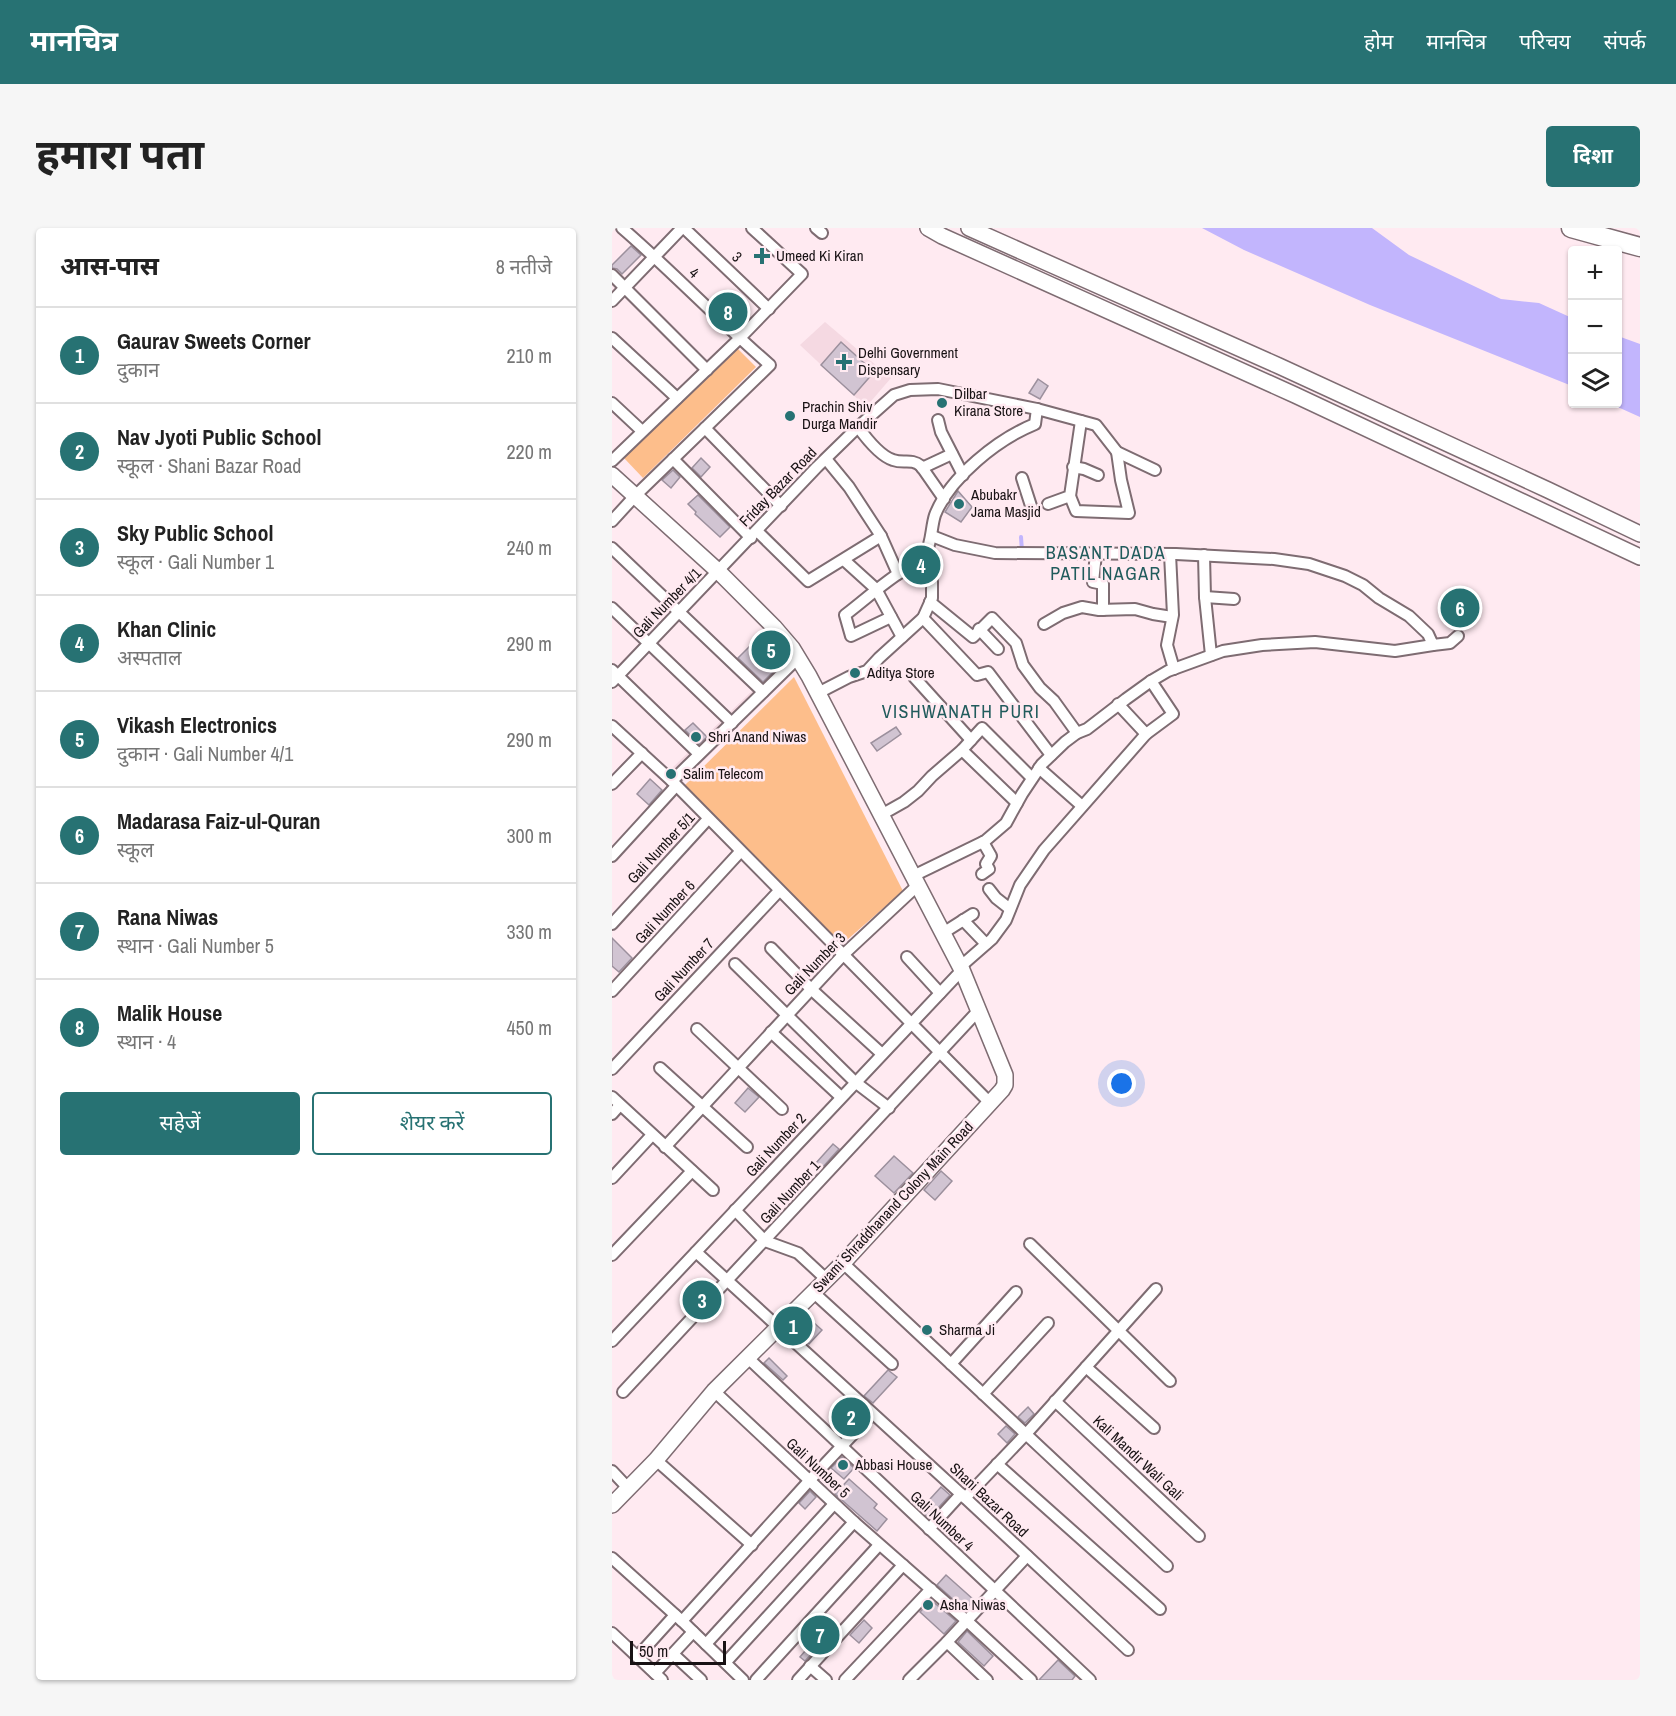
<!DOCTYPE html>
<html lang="hi">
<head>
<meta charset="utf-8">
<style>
	body { margin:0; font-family:"Archivo Narrow","Noto Sans Devanagari",sans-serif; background:#f6f6f6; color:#222 }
	.controls { position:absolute; right:18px; top:18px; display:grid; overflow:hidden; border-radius:6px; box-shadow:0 2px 4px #0004 }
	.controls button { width:54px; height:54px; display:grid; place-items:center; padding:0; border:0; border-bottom:2px solid #e0e0e0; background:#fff; color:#222; font:30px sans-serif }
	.scale { position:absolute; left:18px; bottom:15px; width:96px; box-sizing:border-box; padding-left:6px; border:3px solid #181214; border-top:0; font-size:16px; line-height:21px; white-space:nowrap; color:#181214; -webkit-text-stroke:4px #ffeaf1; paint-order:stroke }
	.you { position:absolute; left:510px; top:856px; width:21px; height:21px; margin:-15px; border:4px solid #fff; border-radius:50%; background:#1a73e8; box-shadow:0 0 0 9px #1a73e833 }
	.badge { display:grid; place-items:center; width:39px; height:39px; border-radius:50%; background:#277273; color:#fff; font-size:20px; font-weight:700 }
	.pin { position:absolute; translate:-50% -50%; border:3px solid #fff; box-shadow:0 2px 6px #0006 }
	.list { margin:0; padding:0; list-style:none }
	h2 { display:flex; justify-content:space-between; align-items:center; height:78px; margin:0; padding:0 24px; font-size:26px }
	h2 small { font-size:20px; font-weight:400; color:#767676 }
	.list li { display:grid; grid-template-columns:39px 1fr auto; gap:18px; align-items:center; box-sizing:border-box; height:96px; padding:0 24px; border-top:2px solid #e0e0e0 }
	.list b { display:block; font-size:22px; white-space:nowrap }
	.list p { margin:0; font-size:20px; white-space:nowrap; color:#767676 }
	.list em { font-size:20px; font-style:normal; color:#767676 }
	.actions { display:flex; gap:12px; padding:18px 24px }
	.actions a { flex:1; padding:14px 0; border:2px solid #277273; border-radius:6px; text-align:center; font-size:21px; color:#277273 }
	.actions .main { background:#277273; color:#fff }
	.icon { flex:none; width:33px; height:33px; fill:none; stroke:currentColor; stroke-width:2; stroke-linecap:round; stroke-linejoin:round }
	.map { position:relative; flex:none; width:1028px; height:1452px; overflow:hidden; border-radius:6px }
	header { display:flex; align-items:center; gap:36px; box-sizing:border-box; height:84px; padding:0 30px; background:#277273; color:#fff }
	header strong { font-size:28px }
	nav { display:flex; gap:33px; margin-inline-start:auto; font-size:21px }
	.intro { display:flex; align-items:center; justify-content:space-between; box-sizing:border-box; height:144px; padding:0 36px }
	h1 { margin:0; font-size:42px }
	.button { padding:15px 27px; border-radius:6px; background:#277273; color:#fff; font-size:21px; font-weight:700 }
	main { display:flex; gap:36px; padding:0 36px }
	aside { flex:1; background:#fff; border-radius:6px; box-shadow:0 2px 4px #0004 }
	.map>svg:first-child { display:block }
</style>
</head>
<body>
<header>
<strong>मानचित्र</strong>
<nav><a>होम</a><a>मानचित्र</a><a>परिचय</a><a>संपर्क</a></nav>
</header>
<div class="intro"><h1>हमारा पता</h1><a class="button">दिशा</a></div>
<main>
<aside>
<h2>आस-पास<small>8 नतीजे</small></h2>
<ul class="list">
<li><span class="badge">1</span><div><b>Gaurav Sweets Corner</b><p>दुकान</p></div><em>210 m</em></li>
<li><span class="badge">2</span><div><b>Nav Jyoti Public School</b><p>स्कूल · Shani Bazar Road</p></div><em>220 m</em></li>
<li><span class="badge">3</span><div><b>Sky Public School</b><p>स्कूल · Gali Number 1</p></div><em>240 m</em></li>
<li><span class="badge">4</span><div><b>Khan Clinic</b><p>अस्पताल</p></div><em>290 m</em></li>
<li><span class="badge">5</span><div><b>Vikash Electronics</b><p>दुकान · Gali Number 4/1</p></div><em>290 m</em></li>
<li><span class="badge">6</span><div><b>Madarasa Faiz-ul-Quran</b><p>स्कूल</p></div><em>300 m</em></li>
<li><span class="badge">7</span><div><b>Rana Niwas</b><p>स्थान · Gali Number 5</p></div><em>330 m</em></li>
<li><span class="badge">8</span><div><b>Malik House</b><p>स्थान · 4</p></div><em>450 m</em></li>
</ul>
<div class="actions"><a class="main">सहेजें</a><a>शेयर करें</a></div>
</aside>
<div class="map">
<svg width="1028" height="1452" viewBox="0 0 1028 1452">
	<rect width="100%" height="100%" fill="#ffeaf1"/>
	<!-- built -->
	<g fill="#f5d9e2">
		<polygon points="213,94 279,150 254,179 188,117"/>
		<polygon points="170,434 178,447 67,557 55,545"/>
	</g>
	<!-- green -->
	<g fill="#fdbe8b">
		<polygon points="126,121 144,139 31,250 12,230"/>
		<polygon points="182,449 291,663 228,718 71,559"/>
	</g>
	<!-- water -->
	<g fill="#c2b5fd">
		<polygon points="590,0 760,0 797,27 889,71 927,75 960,90 960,158 758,77 632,22"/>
		<polygon points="1006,108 1028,116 1028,189 999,176 1005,176"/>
	</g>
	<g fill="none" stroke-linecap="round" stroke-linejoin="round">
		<!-- stream -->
		<polyline stroke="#c2b5fd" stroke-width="4" points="409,309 410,323"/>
	</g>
	<!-- building -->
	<g fill="#d1c4d2" stroke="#9c909d" stroke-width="1.5">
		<polygon points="19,18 29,27 10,46 5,41 0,40 0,37"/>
		<polygon points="116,74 125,82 118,90 109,82"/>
		<polygon points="229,114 262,144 242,167 209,137"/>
		<polygon points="426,151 436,158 428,171 417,165"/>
		<polygon points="89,230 98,239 89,249 80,240"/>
		<polygon points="61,242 68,249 59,260 50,252"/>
		<polygon points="346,263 360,279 349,294 333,284"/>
		<polygon points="86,267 118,299 108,309 83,286 84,284 76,276"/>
		<polygon points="839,368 862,380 857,391 833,379"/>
		<polygon points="148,408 173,432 151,454 126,430"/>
		<polygon points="81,495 95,509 87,516 73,502"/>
		<polygon points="284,499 289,506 265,523 259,515"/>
		<polygon points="38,551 50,562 37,577 25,566"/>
		<polygon points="0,710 20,730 7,744 0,738"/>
		<polygon points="136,860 147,869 133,884 123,875"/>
		<polygon points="221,916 227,921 210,940 204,935"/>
		<polygon points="282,928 301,945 282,965 263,948"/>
		<polygon points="329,943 340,953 323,972 312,962"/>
		<polygon points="193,1087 210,1102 197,1116 179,1100"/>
		<polygon points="157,1130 175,1148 171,1152 152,1135"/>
		<polygon points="276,1142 285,1149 261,1175 252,1168"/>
		<polygon points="238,1175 250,1186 236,1200 225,1190"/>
		<polygon points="416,1179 422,1186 413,1195 406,1189"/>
		<polygon points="394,1198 403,1206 395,1215 386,1206"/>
		<polygon points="230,1229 242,1240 232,1251 219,1240"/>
		<polygon points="237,1251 265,1276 262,1280 275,1291 265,1303 223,1266"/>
		<polygon points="329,1259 338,1267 317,1290 308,1282"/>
		<polygon points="198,1263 204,1269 193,1281 187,1275"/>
		<polygon points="334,1347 362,1372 353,1382 325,1357"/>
		<polygon points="319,1372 344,1393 332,1406 308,1384"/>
		<polygon points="252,1392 260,1400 247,1415 238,1407"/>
		<polygon points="210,1403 216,1408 193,1433 188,1429"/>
		<polygon points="355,1403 381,1428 372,1438 346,1414"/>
		<polygon points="446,1432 463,1448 460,1452 427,1452"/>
	</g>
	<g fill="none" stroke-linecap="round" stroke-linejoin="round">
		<!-- street casing -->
		<g stroke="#7e6c72" stroke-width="14">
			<g id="street">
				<polyline points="72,0 157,81"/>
				<polyline points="204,0 210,5"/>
				<polyline points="0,47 95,142"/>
				<polyline points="0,73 70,0"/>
				<polyline points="0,110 65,170"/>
				<polyline points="0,175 30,203"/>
				<polyline points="326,192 329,204 351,247"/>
				<path d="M246,199C254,210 268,228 281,232C292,236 299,230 309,238L332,271"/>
				<polyline points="93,200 169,278"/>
				<polyline points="61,231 139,310"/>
				<polyline points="214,231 237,259 269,308 286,346"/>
				<polyline points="0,233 128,110 190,46 140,0"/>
				<polyline points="461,239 472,241 486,247"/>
				<polyline points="310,240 340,226"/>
				<polyline points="410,250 420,281"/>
				<polyline points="458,268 464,283 517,285 509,252 505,224"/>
				<polyline points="436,276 458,268 469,193"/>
				<path d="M0,293L23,268L158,137C107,93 61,44 10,0"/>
				<polyline points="145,303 196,353 269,308"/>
				<polyline points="320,308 343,317 383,325 564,326 662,331 697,336 733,348 751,357 767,370 797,388 816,406 821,417 838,415 846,408"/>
				<polyline points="0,320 151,464"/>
				<polyline points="484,326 481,354 491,356 491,382"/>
				<polyline points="558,326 561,387 555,417 562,441"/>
				<polyline points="592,327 593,369 599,427"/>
				<polyline points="232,332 264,361 290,409"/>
				<polyline points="593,369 622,371"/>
				<polyline points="318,374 361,409 380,390 404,415 411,437 428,460 442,473 465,505"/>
				<polyline points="0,380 120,495"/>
				<path d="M279,389L239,408L233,387C254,371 272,354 295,340C300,337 310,332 313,327C320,315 319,299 323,287C338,249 386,211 423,196L425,181"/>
				<polyline points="311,390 365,447 376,444 439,527"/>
				<polyline points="432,396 451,385 470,379 487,382 523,381 541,386 560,389"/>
				<polyline points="367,401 386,421"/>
				<polyline points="0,442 87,526"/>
				<polyline points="302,449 359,512"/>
				<polyline points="0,454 205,239 246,199 282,167 298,162 326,161 425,181 484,197 505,224 543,242"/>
				<polyline points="206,465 237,449 255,443 267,430 311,390 320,370 320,354 314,341 313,328"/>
				<polyline points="506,476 534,506"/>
				<polyline points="0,498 60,553 378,875"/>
				<polyline points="350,522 405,575"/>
				<polyline points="427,540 470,578"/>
				<polyline points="60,553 186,430"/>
				<polyline points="0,556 30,525"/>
				<polyline points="269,587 292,574 306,563 320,548 350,522 370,500 420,550"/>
				<polyline points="0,628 64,558"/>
				<polyline points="370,646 377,641 374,636 379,628 371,614"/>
				<polyline points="301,648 373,613 394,595 410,566 430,536 453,514 465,505 475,501 514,471 539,453 556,443 611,423 650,417 703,414 783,423 821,417"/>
				<polyline points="377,661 384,670 398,681"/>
				<polyline points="351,692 374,716"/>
				<polyline points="0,696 96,591"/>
				<polyline points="331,705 361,686"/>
				<polyline points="159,720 199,761 270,826"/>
				<polyline points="295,729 328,765"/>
				<polyline points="123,736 243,854 277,880"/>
				<polyline points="348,739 380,711 394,692 408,657 432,622 534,506 561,486 539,453"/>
				<polyline points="0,763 128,624"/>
				<polyline points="85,801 170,881"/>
				<polyline points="159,804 229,869"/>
				<polyline points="48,840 135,919"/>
				<polyline points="0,841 167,663"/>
				<polyline points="0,869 101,962"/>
				<polyline points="0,886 8,877"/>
				<polyline points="53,919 231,727 306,657"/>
				<polyline points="0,950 40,907"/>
				<polyline points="123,982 153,1013 186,1025 214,1051"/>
				<polyline points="418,1016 558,1153"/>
				<polyline points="84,1024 349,1266 516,1422"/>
				<polyline points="0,1027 80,943"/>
				<polyline points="231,1035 555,1338"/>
				<polyline points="201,1064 280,1136"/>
				<polyline points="0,1113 350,742"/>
				<polyline points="136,1130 478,1452"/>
				<polyline points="339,1136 404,1064"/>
				<polyline points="474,1139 542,1200"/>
				<polyline points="102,1163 242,1294 355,1393 419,1452"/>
				<polyline points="11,1164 367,782"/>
				<polyline points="371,1166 436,1095"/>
				<polyline points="443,1173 587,1308"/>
				<polyline points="44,1232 140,1317"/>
				<polyline points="385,1236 548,1381"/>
				<polyline points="0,1243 16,1260"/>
				<polyline points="353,1270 414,1206 544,1061"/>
				<polyline points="317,1301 349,1266"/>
				<polyline points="0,1330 70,1393 131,1452"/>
				<polyline points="70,1393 197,1253 260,1186"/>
				<polyline points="0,1405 50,1452"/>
				<polyline points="335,1414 375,1452"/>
				<polyline points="94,1416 222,1276"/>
				<polyline points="61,1426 89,1452"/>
				<polyline points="25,1429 63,1387"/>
				<polyline points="114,1434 242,1294"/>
				<polyline points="198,1438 214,1452"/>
				<polyline points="43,1445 81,1404"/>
				<polyline points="144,1452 267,1317"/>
				<polyline points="186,1452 291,1337"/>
				<polyline points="233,1452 319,1361"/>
				<polyline points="297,1452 335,1414 415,1328"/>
			</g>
		</g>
		<!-- secondary casing -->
		<g stroke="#7e6c72" stroke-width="18">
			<g id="secondary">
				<polyline points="316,0 330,8 683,167 1028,329"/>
				<polyline points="357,0 667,138 936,262 1028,306"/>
				<polyline points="0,247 107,344 162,399 180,420 197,448 350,742 393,847 393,857 390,862 231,1035 102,1163 44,1232 0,1277"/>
			</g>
		</g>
		<!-- highway casing -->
		<g stroke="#7e6c72" stroke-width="21">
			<polyline id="highway" points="959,0 1028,19"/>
		</g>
		<!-- street -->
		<use href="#street" stroke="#fff" stroke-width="10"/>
		<!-- secondary -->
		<use href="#secondary" stroke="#fff" stroke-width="15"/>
		<!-- highway -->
		<use href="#highway" stroke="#fff" stroke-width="18"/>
	</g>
	<!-- markers -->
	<g fill="#277273" stroke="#ffeaf1" stroke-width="2">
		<path d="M147 19h6v6h6v6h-6v6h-6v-6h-6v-6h6z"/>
		<path d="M229 125h6v6h6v6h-6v6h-6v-6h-6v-6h6z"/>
		<circle cx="330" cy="175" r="6"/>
		<circle cx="178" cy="188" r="6"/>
		<circle cx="347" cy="276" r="6"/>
		<circle cx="243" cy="445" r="6"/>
		<circle cx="84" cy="509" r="6"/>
		<circle cx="59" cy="546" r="6"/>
		<circle cx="315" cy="1102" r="6"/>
		<circle cx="231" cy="1237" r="6"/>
		<circle cx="316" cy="1377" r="6"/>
	</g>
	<g text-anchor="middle" stroke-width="5" stroke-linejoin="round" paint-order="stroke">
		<!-- poi labels -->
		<g font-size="15" fill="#181214" stroke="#ffeaf1" text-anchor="start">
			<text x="164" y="33">Umeed Ki Kiran</text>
			<text x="246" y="130">Delhi Government<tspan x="246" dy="17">Dispensary</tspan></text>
			<text x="342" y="171">Dilbar<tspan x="342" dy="17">Kirana Store</tspan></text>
			<text x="190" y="184">Prachin Shiv<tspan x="190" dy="17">Durga Mandir</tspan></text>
			<text x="359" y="272">Abubakr<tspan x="359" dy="17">Jama Masjid</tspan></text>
			<text x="255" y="450">Aditya Store</text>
			<text x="96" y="514">Shri Anand Niwas</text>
			<text x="71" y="551">Salim Telecom</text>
			<text x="327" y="1107">Sharma Ji</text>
			<text x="243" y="1242">Abbasi House</text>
			<text x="328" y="1382">Asha Niwas</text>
		</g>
		<!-- street labels -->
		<g font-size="15" fill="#181214" stroke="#ffeaf1">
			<text transform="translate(125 29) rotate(43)" y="5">3</text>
			<text transform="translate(82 45) rotate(44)" y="5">4</text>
			<text transform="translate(166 259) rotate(-46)" y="5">Friday Bazar Road</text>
			<text transform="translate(55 375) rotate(-46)" y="5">Gali Number 4/1</text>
			<text transform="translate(49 620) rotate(-47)" y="5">Gali Number 5/1</text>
			<text transform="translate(53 684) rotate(-47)" y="5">Gali Number 6</text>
			<text transform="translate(203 736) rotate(-46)" y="5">Gali Number 3</text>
			<text transform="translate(72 742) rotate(-47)" y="5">Gali Number 7</text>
			<text transform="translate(164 917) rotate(-47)" y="5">Gali Number 2</text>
			<text transform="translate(178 964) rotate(-47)" y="5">Gali Number 1</text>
			<text transform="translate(281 979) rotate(-47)" y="5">Swami Shraddhanand Colony Main Road</text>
			<text transform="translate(526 1230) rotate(43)" y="5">Kali Mandir Wali Gali</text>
			<text transform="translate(206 1240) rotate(43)" y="5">Gali Number 5</text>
			<text transform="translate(377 1272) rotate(43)" y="5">Shani Bazar Road</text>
			<text transform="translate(330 1293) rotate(43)" y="5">Gali Number 4</text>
		</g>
		<!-- quarter labels -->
		<g font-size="18" letter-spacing="1.5" fill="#215b5c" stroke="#ffeaf1">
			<text x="494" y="331">BASANT DADA<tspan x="494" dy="21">PATIL NAGAR</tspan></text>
			<text x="349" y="490">VISHWANATH PURI</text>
		</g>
	</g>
</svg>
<div class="controls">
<button>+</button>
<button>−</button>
<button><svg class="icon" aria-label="layers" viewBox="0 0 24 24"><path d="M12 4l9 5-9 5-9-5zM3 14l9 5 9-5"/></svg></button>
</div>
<div class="scale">50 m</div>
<div class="you"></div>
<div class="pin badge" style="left:181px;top:1098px">1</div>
<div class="pin badge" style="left:239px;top:1189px">2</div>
<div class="pin badge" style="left:90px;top:1072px">3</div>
<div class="pin badge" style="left:309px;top:337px">4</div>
<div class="pin badge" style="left:159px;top:422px">5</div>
<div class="pin badge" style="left:848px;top:380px">6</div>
<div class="pin badge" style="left:208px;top:1407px">7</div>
<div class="pin badge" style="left:116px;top:84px">8</div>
</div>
</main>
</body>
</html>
